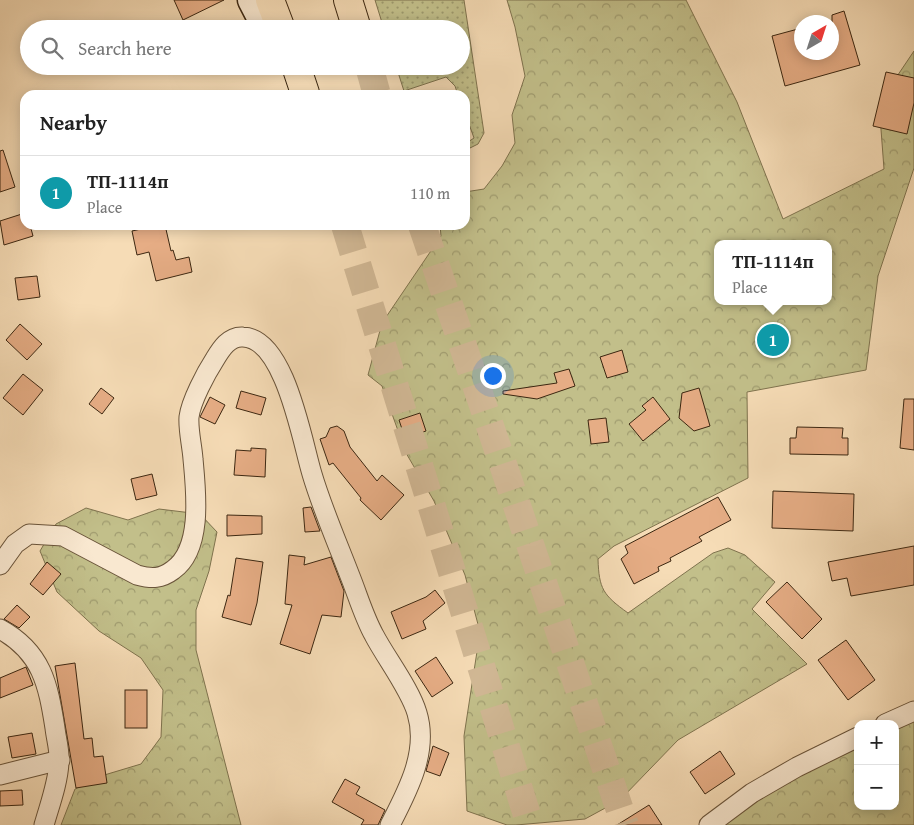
<!DOCTYPE html>
<html lang="en">
<head>
<meta charset="utf-8">
<style>
	body { margin:0; font-family:"Gentium Book Plus",serif; background:#f2f2f2; color:#222 }
	.controls { position:absolute; right:15px; bottom:15px; display:grid; overflow:hidden; border-radius:10px; box-shadow:0 2px 12px #0003 }
	.controls button { width:45px; height:45px; display:grid; place-items:center; padding:0; border:0; border-bottom:1px solid #e0e0e0; background:#fff; color:#222; font:25px sans-serif }
	.compass { position:absolute; left:794px; top:15px; width:45px; height:45px; border-radius:50%; background:#fff; box-shadow:0 2px 12px #0003; rotate:39deg }
	.you { position:absolute; left:492px; top:375px; width:18px; height:18px; margin:-12px; border:4px solid #fff; border-radius:50%; background:#1a73e8; box-shadow:0 0 0 8px #1a73e833 }
	.badge { display:grid; place-items:center; width:32px; height:32px; border-radius:50%; background:#8f2418; color:#fff; font-size:16px; font-weight:700 }
	.pin { position:absolute; translate:-50% -50%; border:2px solid #fff; box-shadow:0 1px 5px #0006 }
	.popup { position:absolute; left:714px; top:240px; width:118px; height:65px; box-sizing:border-box; display:grid; place-content:center; border-radius:10px; background:#fff; filter:drop-shadow(0 1px 4px #0005); font-size:16px; white-space:nowrap; color:#767676 }
	.popup b { font-size:19px; color:#222 }
	.popup::after { content:''; position:absolute; left:50%; top:100%; margin-left:-10px; border:10px solid transparent; border-top-color:#fff }
	.list { margin:0; padding:0; list-style:none }
	h2 { display:flex; justify-content:space-between; align-items:center; height:65px; margin:0; padding:0 20px; font-size:21px }
	h2 small { font-size:16px; font-weight:400; color:#767676 }
	.list li { display:grid; grid-template-columns:32px 1fr auto; gap:15px; align-items:center; box-sizing:border-box; height:75px; padding:0 20px; border-top:1px solid #e0e0e0 }
	.list b { display:block; font-size:19px; white-space:nowrap }
	.list p { margin:0; font-size:16px; white-space:nowrap; color:#767676 }
	.list em { font-size:16px; font-style:normal; color:#767676 }
	.icon { flex:none; width:28px; height:28px; fill:none; stroke:currentColor; stroke-width:2; stroke-linecap:round; stroke-linejoin:round }
	.map { position:relative; flex:none; width:914px; height:825px; overflow:hidden }
	.search { position:absolute; background:#fff; box-shadow:0 2px 12px #0003; left:20px; top:20px; width:450px; height:55px; display:flex; align-items:center; gap:12px; box-sizing:border-box; padding:0 18px; border-radius:28px; color:#767676; font-size:19px }
	.panel { position:absolute; background:#fff; box-shadow:0 2px 12px #0003; left:20px; top:90px; width:450px; height:140px; border-radius:15px }
	.map>svg:first-child { display:block }
</style>
</head>
<body>
<div class="map">
<svg width="914" height="825" viewBox="0 0 914 825">
	<defs>
		<pattern id="grass-dots" width="8" height="8" patternUnits="userSpaceOnUse" patternTransform="scale(1.25)"><rect width="8" height="8" fill="#c2bf8a"/><path d="M2 2h.1M6 6h.1" fill="none" stroke="#9f9b6f" stroke-width="1.8" stroke-linecap="round"/></pattern>
		<pattern id="forest-crowns" width="20" height="18" patternUnits="userSpaceOnUse" patternTransform="scale(1.25)"><rect width="20" height="18" fill="#c2bf8a"/><path d="M2 6a3 3 0 1 1 6 0M12 15a3 3 0 1 1 6 0" fill="none" stroke="#9f9b6f"/></pattern>
	</defs>
	<rect width="100%" height="100%" fill="#f6dcb6"/>
	<filter id="stains"><feTurbulence type="fractalNoise" baseFrequency=".004" numOctaves="4"/><feColorMatrix values="0 0 0 0 .2 0 0 0 0 .09 0 0 0 0 .02 0 0 0 .5 -.17"/></filter>
	<radialGradient id="worn" r=".72"><stop offset=".6" stop-color="#630" stop-opacity="0"/><stop offset="1" stop-color="#630" stop-opacity=".3"/></radialGradient>
	<!-- grass -->
	<polygon fill="url(#grass-dots)" stroke="#7f734e" points="375,0 464,0 484,133 478,144 470,148 468,142 474,138 465,113 465,95 458,95 455,86 446,77 404,91 396,66 461,66 461,29 384,29"/>
	<!-- forest -->
	<g fill="url(#forest-crowns)" stroke="#7f734e" fill-rule="evenodd">
		<path d="M507,0H686L737,102L783,219L884,169L879,103L914,51V168L878,276L866,370L747,392L748,478L614,546L598,559C599,589 603,595 628,613L713,553L728,548L745,555L775,582L752,609L807,664L678,740L620,800L585,819L516,825H507L467,811L464,736L480,632L465,575L434,501L406,453L382,386L368,375L382,323L441,236L440,225H465V192L484,189L502,166L515,143L512,115L525,76L515,27ZM718,244H828V301H718Z"/>
		<polygon points="86,508 128,520 159,509 200,514 217,532 209,571 196,610 196,650 241,825 61,825 75,789 101,776 141,764 161,737 163,690 141,658 99,631 57,592 40,551 56,524"/>
		<polygon points="914,721 914,825 712,825 858,742 858,806 895,806 895,728"/>
	</g>
	<!-- building -->
	<g fill="#e6ad85" stroke="#3c2711">
		<polygon points="174,0 224,0 183,20"/>
		<polygon points="844,11 860,65 785,86 772,36 798,29 802,52 832,52 832,15"/>
		<polygon points="886,72 914,78 914,103 907,134 873,126"/>
		<polygon points="3,150 15,187 0,192 0,151"/>
		<polygon points="25,213 25,225 30,225 33,236 4,245 0,221"/>
		<polygon points="159,225 165,225 171,251 173,250 176,260 189,257 192,272 156,281 149,252 137,255 132,231"/>
		<polygon points="37,276 40,297 18,300 15,278"/>
		<polygon points="20,324 42,344 27,360 6,340"/>
		<polygon points="622,350 628,372 607,378 600,357"/>
		<polygon points="569,369 575,386 537,399 503,394 503,391 557,383 554,373"/>
		<polygon points="23,374 43,390 23,415 3,398"/>
		<polygon points="101,388 114,398 102,414 89,404"/>
		<polygon points="699,388 710,426 694,431 679,418 682,393"/>
		<polygon points="241,391 266,398 261,415 236,408"/>
		<polygon points="210,397 225,405 215,424 200,417"/>
		<polygon points="653,397 670,419 643,441 629,424 646,410 642,406"/>
		<polygon points="904,399 914,399 914,450 900,448"/>
		<polygon points="420,413 426,431 405,438 399,420"/>
		<polygon points="606,418 609,442 591,444 588,420"/>
		<polygon points="337,426 344,431 350,447 377,481 382,475 404,495 381,520 360,500 361,498 333,463 329,465 320,439 326,437 330,428"/>
		<polygon points="797,427 843,428 842,438 848,438 848,455 790,454 790,438 796,438"/>
		<polygon points="251,448 266,449 265,477 234,475 236,450 251,451"/>
		<polygon points="152,474 157,495 136,500 131,479"/>
		<polygon points="773,491 854,494 853,531 772,528"/>
		<polygon points="718,497 731,520 699,537 702,541 670,558 671,561 658,567 659,571 634,584 621,559 628,553 625,546"/>
		<polygon points="311,507 320,531 305,532 303,508"/>
		<polygon points="227,515 262,516 262,534 227,536"/>
		<polygon points="914,546 914,585 851,596 847,578 832,581 828,562"/>
		<polygon points="289,555 305,557 304,565 331,557 344,591 341,617 322,615 310,654 280,644 292,605 285,604"/>
		<polygon points="236,558 263,562 257,603 251,625 222,617 228,595 230,596"/>
		<polygon points="47,562 61,574 43,595 30,584"/>
		<polygon points="787,582 822,619 802,639 766,602"/>
		<polygon points="435,590 445,603 423,621 426,629 402,639 391,612 426,597"/>
		<polygon points="17,605 30,617 19,628 4,619"/>
		<polygon points="846,640 875,680 848,700 818,660"/>
		<polygon points="436,657 453,683 432,697 415,671"/>
		<polygon points="75,663 84,739 92,738 94,757 103,756 107,783 76,788 55,666"/>
		<polygon points="26,667 33,685 0,698 0,678"/>
		<rect x="125" y="690" width="22" height="38"/>
		<polygon points="32,733 36,754 12,758 8,737"/>
		<polygon points="433,746 449,753 440,776 426,771"/>
		<polygon points="720,751 735,774 705,794 690,772"/>
		<polygon points="345,779 360,787 356,794 385,810 378,825 361,825 364,820 332,802"/>
		<polygon points="22,790 23,805 0,806 0,791"/>
		<polygon points="649,805 662,825 617,825"/>
	</g>
	<g fill="none" stroke-linecap="round" stroke-linejoin="round">
		<!-- primary-tunnel -->
		<g stroke="#d1b895" stroke-width="28" stroke-dasharray="28 14" stroke-linecap="butt">
			<polyline points="369,66 377,95"/>
			<polyline points="345,225 530,825"/>
			<polyline points="422,225 625,825"/>
		</g>
		<!-- minor casing -->
		<g stroke="#6a543a" stroke-width="21">
			<g id="minor">
				<path d="M0,565L15,544L29,534L63,536L137,575C152,579 161,579 173,570C203,549 196,491 193,459C192,445 188,430 189,417C191,401 206,373 215,359C221,349 229,336 243,337C285,338 302,441 312,474C322,508 337,542 350,576C358,596 364,617 374,635C386,658 410,689 417,713C429,752 407,792 390,825"/>
				<path d="M0,629C42,652 48,684 55,728C56,738 60,751 59,762C58,783 50,804 44,825"/>
				<polyline points="885,724 914,711"/>
				<polyline points="0,775 60,760"/>
				<polyline points="709,825 752,793 797,767 858,737"/>
			</g>
		</g>
		<!-- secondary casing -->
		<g stroke="#3c2711" stroke-width="29">
			<polyline id="secondary" points="251,0 266,29"/>
		</g>
		<!-- primary casing -->
		<g stroke="#3c2711" stroke-width="30">
			<g id="primary">
				<polyline points="270,0 281,29"/>
				<polyline points="348,0 357,29"/>
				<polyline points="296,66 305,93"/>
			</g>
		</g>
		<!-- minor -->
		<use href="#minor" stroke="#f9e8d0" stroke-width="19"/>
		<!-- secondary -->
		<use href="#secondary" stroke="#f9e8d0" stroke-width="26"/>
		<!-- primary -->
		<use href="#primary" stroke="#f6dcb6" stroke-width="28"/>
	</g>
	<rect width="100%" height="100%" filter="url(#stains)"/>
	<rect width="100%" height="100%" fill="url(#worn)"/>
</svg>
<div class="controls">
<button>+</button>
<button>−</button>
</div>
<svg class="compass" viewBox="-18 -18 36 36"><path d="M0-13l5 13h-10z" fill="#e53935"/><path d="M0 13l5-13h-10z" fill="#767676"/></svg>
<div class="you"></div>
<div class="pin badge" style="left:773px;top:340px;background:#0f9aa8">1</div>
<div class="popup"><b>ТП-1114п</b>Place</div>
<div class="search"><svg class="icon" aria-label="search" viewBox="0 0 24 24"><circle cx="10" cy="10" r="6"/><path d="M15 15l6 6"/></svg>Search here</div>
<section class="panel">
<h2>Nearby<small></small></h2>
<ul class="list">
<li><span class="badge" style="background:#0f9aa8">1</span><div><b>ТП-1114п</b><p>Place</p></div><em>110 m</em></li>
</ul>
</section>
</div>
</body>
</html>
